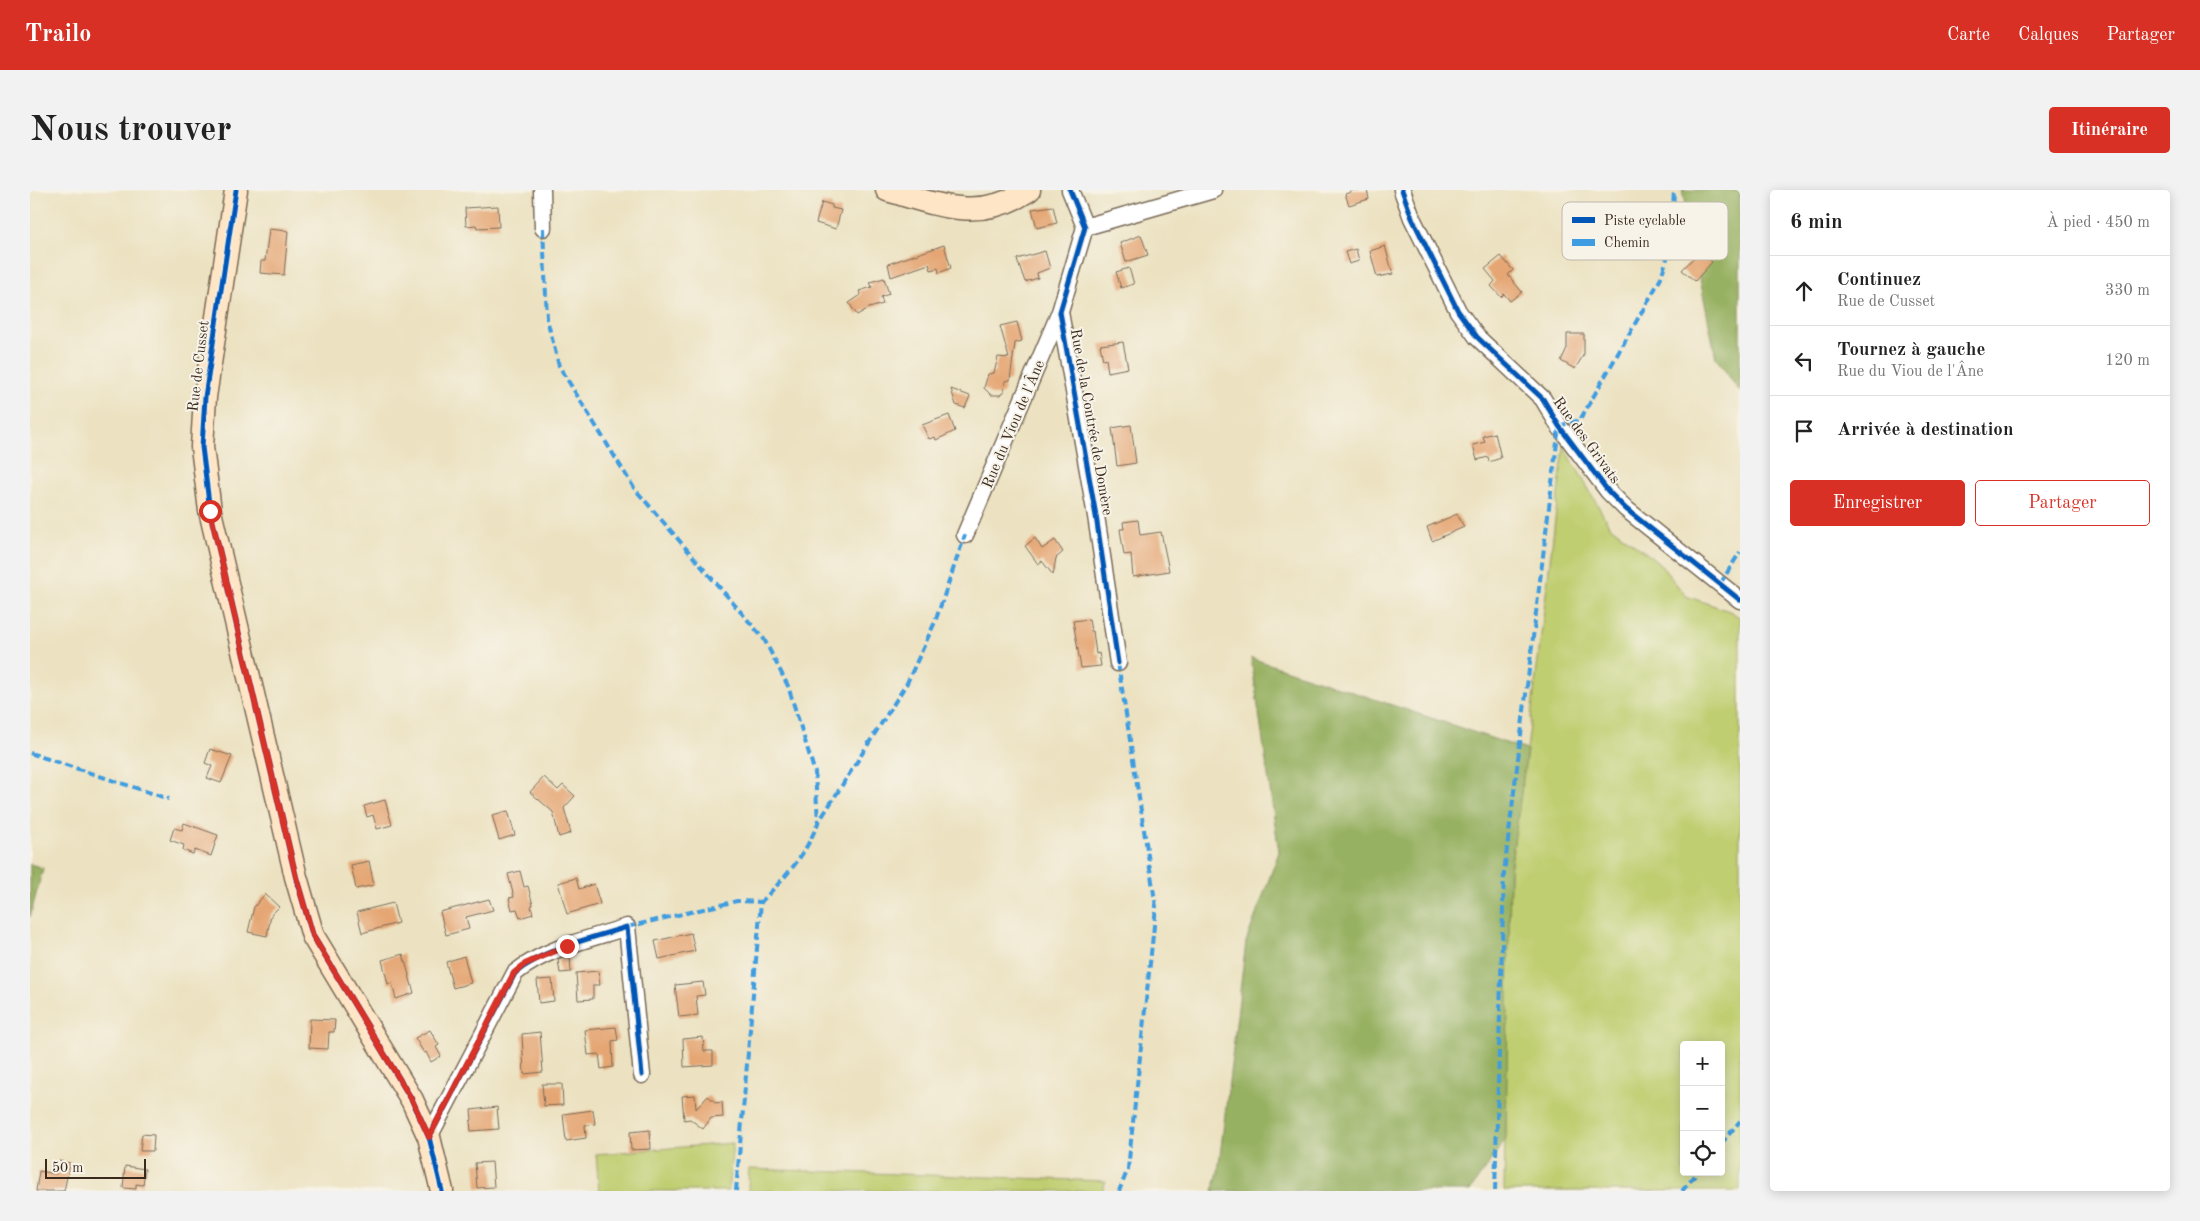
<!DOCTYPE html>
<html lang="fr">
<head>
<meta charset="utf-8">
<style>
	body { margin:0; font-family:"Old Standard TT",serif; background:#f2f2f2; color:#222 }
	.controls { position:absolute; right:15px; bottom:15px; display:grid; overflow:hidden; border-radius:5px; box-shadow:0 2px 12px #0003 }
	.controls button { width:45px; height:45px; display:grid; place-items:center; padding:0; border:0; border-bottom:1px solid #e0e0e0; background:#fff; color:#222; font:25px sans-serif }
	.scale { position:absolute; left:15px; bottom:12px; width:101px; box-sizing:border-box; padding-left:5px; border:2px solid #3b2a1e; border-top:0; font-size:14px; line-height:18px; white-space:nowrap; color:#3b2a1e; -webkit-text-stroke:4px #f7f3e8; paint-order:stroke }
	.stop { position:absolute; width:15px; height:15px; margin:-11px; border:4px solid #d93025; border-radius:50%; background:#fff }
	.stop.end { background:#d93025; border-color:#fff; box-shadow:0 1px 5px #0008 }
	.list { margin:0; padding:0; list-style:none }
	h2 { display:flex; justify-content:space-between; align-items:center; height:65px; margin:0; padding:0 20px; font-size:21px }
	h2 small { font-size:16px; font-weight:400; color:#767676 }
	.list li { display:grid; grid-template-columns:32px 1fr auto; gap:15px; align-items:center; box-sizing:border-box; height:70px; padding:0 20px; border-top:1px solid #e0e0e0 }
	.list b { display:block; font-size:19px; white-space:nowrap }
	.list p { margin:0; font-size:16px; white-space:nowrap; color:#767676 }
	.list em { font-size:16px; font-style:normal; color:#767676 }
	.actions { display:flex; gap:10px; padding:15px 20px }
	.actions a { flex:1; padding:11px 0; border:1px solid #d93025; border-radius:5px; text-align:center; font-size:18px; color:#d93025 }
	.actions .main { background:#d93025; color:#fff }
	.icon { flex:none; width:28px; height:28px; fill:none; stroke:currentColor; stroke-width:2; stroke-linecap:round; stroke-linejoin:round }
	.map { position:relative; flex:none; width:1710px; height:1001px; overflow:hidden; border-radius:5px }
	header { display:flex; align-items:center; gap:30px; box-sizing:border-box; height:70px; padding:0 25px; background:#d93025; color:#fff }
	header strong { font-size:24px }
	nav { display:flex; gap:28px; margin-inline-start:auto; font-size:18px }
	.intro { display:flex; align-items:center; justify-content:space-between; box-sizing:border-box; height:120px; padding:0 30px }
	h1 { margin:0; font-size:35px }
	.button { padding:12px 22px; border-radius:5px; background:#d93025; color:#fff; font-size:18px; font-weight:700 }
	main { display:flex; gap:30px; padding:0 30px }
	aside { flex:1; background:#fff; border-radius:5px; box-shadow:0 2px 12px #0003 }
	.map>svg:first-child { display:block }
</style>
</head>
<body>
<header>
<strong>Trailo</strong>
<nav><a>Carte</a><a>Calques</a><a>Partager</a></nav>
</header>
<div class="intro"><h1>Nous trouver</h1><a class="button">Itinéraire</a></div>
<main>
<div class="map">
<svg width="1710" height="1001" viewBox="0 0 1710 1001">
	<rect width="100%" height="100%" fill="#f7f3e8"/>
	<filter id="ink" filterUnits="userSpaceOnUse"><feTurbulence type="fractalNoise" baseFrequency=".02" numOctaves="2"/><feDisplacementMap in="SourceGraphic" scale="10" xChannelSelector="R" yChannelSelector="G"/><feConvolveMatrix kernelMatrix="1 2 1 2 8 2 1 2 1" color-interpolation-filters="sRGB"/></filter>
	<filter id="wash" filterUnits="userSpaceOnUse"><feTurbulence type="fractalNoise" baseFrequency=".0096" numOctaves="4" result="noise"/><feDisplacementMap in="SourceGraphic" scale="20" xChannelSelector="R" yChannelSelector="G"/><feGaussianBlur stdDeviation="1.12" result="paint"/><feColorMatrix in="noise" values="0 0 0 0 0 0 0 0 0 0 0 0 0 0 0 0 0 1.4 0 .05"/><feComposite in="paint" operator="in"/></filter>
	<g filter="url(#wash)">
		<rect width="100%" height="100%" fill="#ece2c1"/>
		<!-- green -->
		<g fill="#bfce70" stroke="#7d7c47" fill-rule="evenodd">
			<path d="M1534,256L1579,335L1628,372L1656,406L1702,422L1710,428V1001H1474L1480,680L1497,560ZM1654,855H1691V982H1654Z"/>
			<polygon points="703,953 698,1001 569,1001 566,964"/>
			<polygon points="719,979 1076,991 1072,1001 718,1001"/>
		</g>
		<!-- forest -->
		<g fill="#97b162" stroke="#696e40">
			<polygon points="1652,0 1710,0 1710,202 1686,168"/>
			<polygon points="1221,468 1497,560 1480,680 1476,948 1440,1001 1183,1001 1188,982 1216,752 1249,662"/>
			<polygon points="0,674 13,678 0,727"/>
		</g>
		<g id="blocks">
			<!-- building -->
			<g fill="#e5a673">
				<polygon points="1320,0 1337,0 1339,9 1319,15 1315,4 1321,2"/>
				<polygon points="792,12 802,15 802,18 811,20 806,39 786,33"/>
				<polygon points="468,16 469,37 447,38 446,35 436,36 435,18"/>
				<polygon points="1023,16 1027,33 1007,38 1002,19"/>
				<polygon points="239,39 258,41 254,85 230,83 231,71 235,71"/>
				<polygon points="1111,45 1118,65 1096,72 1090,53"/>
				<polygon points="914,55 921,78 909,83 908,78 901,80 899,74 861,87 858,74"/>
				<polygon points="1355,56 1363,84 1347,87 1340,61"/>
				<polygon points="1326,59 1329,71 1319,74 1315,62"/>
				<polygon points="1015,61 1020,78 1007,83 1008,88 995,92 987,69"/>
				<polygon points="1670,61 1682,72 1665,91 1652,80"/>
				<polygon points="1471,66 1483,80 1478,85 1492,102 1480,111 1474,104 1471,107 1461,96 1465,91 1455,79"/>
				<polygon points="1099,78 1104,94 1091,98 1086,82"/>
				<polygon points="854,88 859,104 851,107 853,114 839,118 827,125 819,113 831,105 829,101 842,97 840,92"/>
				<polygon points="987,132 992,151 985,153 980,190 975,191 974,202 970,205 961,205 954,198 958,184 964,183 968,167 979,168 970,136"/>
				<polygon points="1537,144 1554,144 1554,164 1545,179 1531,171 1537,158"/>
				<polygon points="1093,152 1098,178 1078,182 1076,169 1073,170 1070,155"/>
				<polygon points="921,199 940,206 935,218 926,215"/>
				<polygon points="919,225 925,241 906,250 905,247 899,249 892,235"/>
				<polygon points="1101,235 1106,273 1087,276 1082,238"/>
				<polygon points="1465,243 1471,268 1459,272 1458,267 1447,270 1443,255 1455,252 1453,246"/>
				<polygon points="1427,324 1434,337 1402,351 1397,337"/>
				<polygon points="1108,330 1110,345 1131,342 1139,381 1103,387 1101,364 1094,365 1090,339 1094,339 1093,332"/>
				<polygon points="1005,348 1012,359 1025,350 1033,362 1026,368 1023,385 1012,371 1008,374 995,356"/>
				<polygon points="1059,429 1061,441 1063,441 1066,464 1069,463 1071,476 1051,478 1043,431"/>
				<polygon points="180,559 202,566 191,593 177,588 182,576 175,573"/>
				<polygon points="514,587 528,600 533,595 545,606 534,618 541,643 529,647 523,622 500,602"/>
				<polygon points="355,610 362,635 347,639 343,625 337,627 334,616"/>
				<polygon points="478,621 485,645 469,650 462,625"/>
				<polygon points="154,633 188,645 181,666 165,660 163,664 153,660 154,655 140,650 144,638 152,640"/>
				<polygon points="339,671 344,695 326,699 321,675"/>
				<polygon points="490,681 494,697 498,696 503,715 501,716 503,724 490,728 487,719 482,720 479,708 484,707 478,684"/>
				<polygon points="546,688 549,699 564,694 570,714 537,724 528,693"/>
				<polygon points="235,704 249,717 241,725 237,746 218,742 224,717"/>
				<polygon points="459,709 463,720 436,727 439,739 416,745 410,722"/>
				<polygon points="363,713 368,733 332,743 327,722"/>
				<polygon points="661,743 665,761 629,769 625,751"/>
				<polygon points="373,764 384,803 366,809 362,793 358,794 352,770"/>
				<polygon points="540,765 541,782 530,783 528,770"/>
				<polygon points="434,766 441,793 423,798 416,772"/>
				<polygon points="568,781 570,795 563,795 563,809 548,810 546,783"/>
				<polygon points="522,789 524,811 509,813 507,790"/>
				<polygon points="673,792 675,805 666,806 668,825 649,827 645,795"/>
				<polygon points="280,829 305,830 304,842 299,842 298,859 279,858"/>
				<polygon points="586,837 588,850 582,851 583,877 571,879 569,864 558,865 555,840"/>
				<polygon points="400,840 409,855 406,857 411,866 401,872 396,862 394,863 385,848"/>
				<polygon points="510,842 513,882 494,884 492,844"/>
				<polygon points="673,847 674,861 683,861 683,875 654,877 653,849"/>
				<polygon points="512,894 532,894 533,915 514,916"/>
				<polygon points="665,905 666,919 678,906 686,913 692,912 693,927 681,928 673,939 660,929 654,930 652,906"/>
				<polygon points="467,917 469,939 441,941 440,931 442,930 441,920"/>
				<polygon points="563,920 565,934 555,935 556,948 536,951 533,924"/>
				<polygon points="620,940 621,959 601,960 600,942"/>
				<polygon points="112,944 124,945 123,961 110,961"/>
				<polygon points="28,971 40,973 34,1001 6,1001 9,981 26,984"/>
				<polygon points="462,972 464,997 447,998 445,973"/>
				<polygon points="95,976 115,979 113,995 106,994 106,999 93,998"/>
			</g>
		</g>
	</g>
	<g filter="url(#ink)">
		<use href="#blocks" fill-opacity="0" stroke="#796a57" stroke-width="1"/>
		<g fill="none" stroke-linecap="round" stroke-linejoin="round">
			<!-- street casing -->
			<g stroke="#796a57" stroke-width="19">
				<g id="street">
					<polyline points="512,0 513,38"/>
					<polyline points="1040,0 1055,37 1030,122 1066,326 1088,473"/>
					<polyline points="1372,0 1382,28 1428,121 1447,147 1513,209 1529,236 1578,301 1596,319 1710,410"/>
					<polyline points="1055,37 1183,0"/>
					<polyline points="935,345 1030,122"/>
					<path d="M399,947L485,783C516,758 559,749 597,737L612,885"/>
				</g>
			</g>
			<!-- secondary casing -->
			<g stroke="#796a57" stroke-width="25">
				<g id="secondary">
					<polyline points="206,0 175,207 172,257 180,321 266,687 283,746 382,910 399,947 412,1001"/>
					<path d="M857,0C909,15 949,33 999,0"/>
				</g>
			</g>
			<!-- street -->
			<use href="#street" stroke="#fff" stroke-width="16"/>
			<!-- secondary -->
			<use href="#secondary" stroke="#fee5c5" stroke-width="22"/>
			<!-- quiet -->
			<g stroke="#3f9ce0" stroke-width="4" stroke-dasharray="8 4" stroke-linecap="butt">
				<polyline points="513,38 517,129 529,176 604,298 734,449 758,496 785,583 788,632"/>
				<polyline points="1690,394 1710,362"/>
				<polyline points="1088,473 1126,717 1098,979 1089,1001"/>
				<polyline points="0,563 139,609"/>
				<polyline points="597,737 707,711 731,712"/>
				<polyline points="1691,954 1710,931"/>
				<path d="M706,1001L731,712C758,684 773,669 788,633L877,493L905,432L935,345"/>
				<polyline points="1465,1001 1474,683 1529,236 1550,230 1630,90 1641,56 1644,0"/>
				<polyline points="1652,1001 1668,982"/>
			</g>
			<!-- cycleway casing -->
			<g stroke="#f7f3e8" stroke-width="8">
				<g id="cycleway">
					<polyline points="206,0 175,207 172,257 180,321 266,687 283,746 382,910 399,947 412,1001"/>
					<polyline points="1040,0 1055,37 1030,122 1066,326 1088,473"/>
					<polyline points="1372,0 1382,28 1428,121 1447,147 1513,209 1529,236 1578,301 1596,319 1710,410"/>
					<path d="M399,947L485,783C516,758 559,749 597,737L612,885"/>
				</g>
			</g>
			<!-- cycleway -->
			<use href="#cycleway" stroke="#0057b8" stroke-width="5"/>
		</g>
	</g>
	<g fill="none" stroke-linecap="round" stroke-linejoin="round" filter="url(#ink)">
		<!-- route -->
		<polyline stroke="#d93025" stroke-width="6" points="180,321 266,687 283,746 382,910 399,947 484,783 495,774 537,756"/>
	</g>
	<g text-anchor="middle" stroke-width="4" stroke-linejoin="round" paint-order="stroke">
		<!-- street labels -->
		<g font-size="15" fill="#3b2a1e" stroke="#f7f3e8">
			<text transform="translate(168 176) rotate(-83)" y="5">Rue de Cusset</text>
			<text transform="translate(1062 232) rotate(80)" y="5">Rue de la Contrée de Domère</text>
			<text transform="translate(983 234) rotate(-67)" y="5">Rue du Viou de l'Âne</text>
			<text transform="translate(1557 250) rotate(54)" y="5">Rue des Grivats</text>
		</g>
	</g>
	<!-- legend -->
	<rect x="1532" y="12" width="166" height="58" rx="8" fill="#f7f3e8" stroke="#bfb7ab" stroke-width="1"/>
	<rect x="1542" y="27" width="23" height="6" fill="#0057b8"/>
	<rect x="1542" y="49" width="23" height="7" fill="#3f9ce0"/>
	<g font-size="14" fill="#3b2a1e">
		<text x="1574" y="35">Piste cyclable</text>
		<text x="1574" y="57">Chemin</text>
	</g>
</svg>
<div class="controls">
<button>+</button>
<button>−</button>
<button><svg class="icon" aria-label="locate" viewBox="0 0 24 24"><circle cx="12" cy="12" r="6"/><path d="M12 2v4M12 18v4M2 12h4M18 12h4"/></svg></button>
</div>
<div class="scale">50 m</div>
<div class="stop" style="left:180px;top:321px"></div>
<div class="stop end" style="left:537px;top:756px"></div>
</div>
<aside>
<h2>6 min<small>À pied · 450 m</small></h2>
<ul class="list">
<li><svg class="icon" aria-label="ahead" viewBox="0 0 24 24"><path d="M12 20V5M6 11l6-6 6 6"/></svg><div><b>Continuez</b><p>Rue de Cusset</p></div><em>330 m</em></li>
<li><svg class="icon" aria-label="left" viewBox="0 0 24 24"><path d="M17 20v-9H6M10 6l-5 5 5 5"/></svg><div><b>Tournez à gauche</b><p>Rue du Viou de l'Âne</p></div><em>120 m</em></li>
<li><svg class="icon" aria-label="arrive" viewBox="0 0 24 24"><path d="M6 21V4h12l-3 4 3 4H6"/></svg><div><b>Arrivée à destination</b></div></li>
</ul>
<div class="actions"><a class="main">Enregistrer</a><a>Partager</a></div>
</aside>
</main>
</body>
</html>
